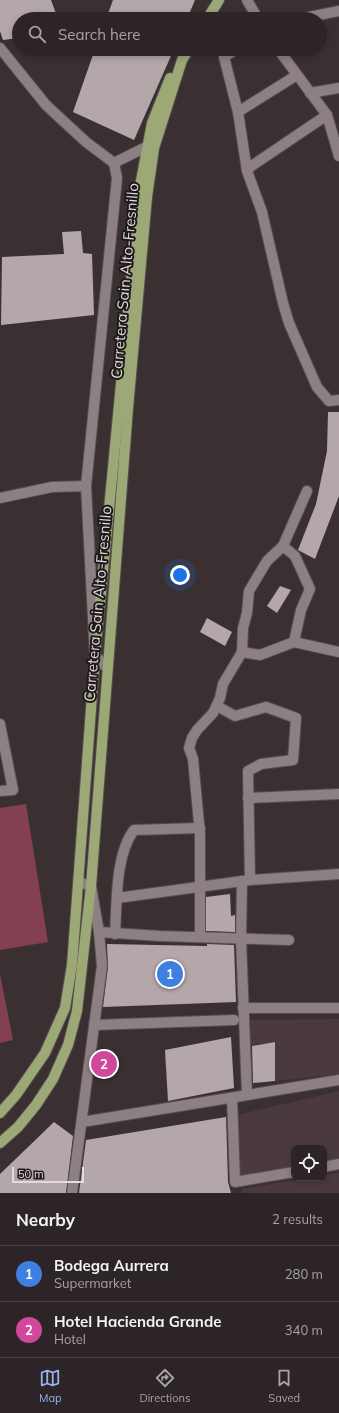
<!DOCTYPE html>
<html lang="en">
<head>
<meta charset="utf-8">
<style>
	body { margin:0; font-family:Mulish,sans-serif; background:#342c2e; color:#f1f3f6 }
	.controls { position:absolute; right:12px; bottom:12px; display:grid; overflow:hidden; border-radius:8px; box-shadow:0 2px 6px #0003 }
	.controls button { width:36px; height:36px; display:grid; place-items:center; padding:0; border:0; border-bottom:1px solid #484143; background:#2c2426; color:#f1f3f6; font:20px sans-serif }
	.scale { position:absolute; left:12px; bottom:10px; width:72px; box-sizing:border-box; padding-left:4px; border:2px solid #e2dbdc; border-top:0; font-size:11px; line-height:14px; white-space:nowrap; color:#e2dbdc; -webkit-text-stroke:3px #1e191a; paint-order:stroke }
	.you { position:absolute; left:180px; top:575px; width:14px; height:14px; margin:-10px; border:3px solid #fff; border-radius:50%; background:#1a73e8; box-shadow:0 0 0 6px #1a73e833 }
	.badge { display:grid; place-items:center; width:26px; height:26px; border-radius:50%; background:#95b2f1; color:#fff; font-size:13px; font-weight:700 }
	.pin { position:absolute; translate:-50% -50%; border:2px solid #fff; box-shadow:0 1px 4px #0006 }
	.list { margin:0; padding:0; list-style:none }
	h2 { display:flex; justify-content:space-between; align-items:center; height:52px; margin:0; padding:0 16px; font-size:17px }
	h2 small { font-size:13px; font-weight:400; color:#a6a4a7 }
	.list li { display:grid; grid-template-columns:26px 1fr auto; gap:12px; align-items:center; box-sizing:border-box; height:56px; padding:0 16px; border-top:1px solid #484143 }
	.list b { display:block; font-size:15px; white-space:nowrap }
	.list p { margin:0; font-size:13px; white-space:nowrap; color:#a6a4a7 }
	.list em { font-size:13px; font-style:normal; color:#a6a4a7 }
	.icon { flex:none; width:22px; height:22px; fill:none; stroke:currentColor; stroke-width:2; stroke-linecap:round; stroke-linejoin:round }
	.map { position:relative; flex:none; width:339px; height:1193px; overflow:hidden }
	.search { position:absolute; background:#2c2426; box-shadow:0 2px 6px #0003; left:12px; right:12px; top:12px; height:44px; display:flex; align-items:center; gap:10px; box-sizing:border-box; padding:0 14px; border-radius:22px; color:#a6a4a7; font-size:15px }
	.sheet { height:164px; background:#2c2426 }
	nav { display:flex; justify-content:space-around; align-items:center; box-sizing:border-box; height:56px; border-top:1px solid #484143; background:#2c2426; font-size:11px; color:#a6a4a7 }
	nav a { display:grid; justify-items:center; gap:2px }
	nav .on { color:#95b2f1 }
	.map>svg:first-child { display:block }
</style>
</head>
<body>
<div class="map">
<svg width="339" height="1193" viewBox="0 0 339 1193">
	<rect width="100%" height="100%" fill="#3a3032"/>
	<!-- built -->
	<g fill="#4a3a3e">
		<polygon points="339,1019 339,1074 275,1081 275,1043 249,1045 249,1020"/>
		<polygon points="339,1091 339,1161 324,1163 324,1148 294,1148 294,1168 240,1177 237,1115"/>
		<polygon points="339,1173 339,1193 242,1193 242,1189 308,1178 324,1178 324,1175"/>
	</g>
	<!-- park -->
	<g fill="#834053">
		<polygon points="26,804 48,942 0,950 0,808"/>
		<polygon points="0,974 13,1040 0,1043"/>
	</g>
	<!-- building -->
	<g fill="#b4a7aa">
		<polygon points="0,0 51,0 58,19 19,19 19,38 3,40 0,31"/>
		<polygon points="113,0 195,0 187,19 106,19"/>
		<polygon points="95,49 174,49 134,140 73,112"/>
		<polygon points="81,231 83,253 92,254 94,315 1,325 2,257 64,254 62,232"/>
		<polygon points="328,412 339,412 339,496 315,559 298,550 316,504 327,451"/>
		<polygon points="280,586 291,590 277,613 267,606"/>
		<polygon points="207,618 232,632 225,646 200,632"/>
		<polygon points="230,894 231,916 235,915 235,932 206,931 206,897"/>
		<polygon points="107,944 207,946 207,944 234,945 236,1002 103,1007 108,967"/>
		<polygon points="231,1037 234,1088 168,1101 165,1050"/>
		<polygon points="275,1042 275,1081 253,1083 252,1046"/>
		<polygon points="226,1117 228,1182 231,1193 79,1193 86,1140"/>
		<polygon points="54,1122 73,1136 66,1193 0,1193 0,1174"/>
	</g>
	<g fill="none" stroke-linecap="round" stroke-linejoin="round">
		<!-- minor casing -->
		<g stroke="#574f50" stroke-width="12">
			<g id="minor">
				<polyline points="247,0 258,19"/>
				<polyline points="299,19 339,11"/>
				<polyline points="0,48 46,105 86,142 114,163 117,178 86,486 95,655 107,668"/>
				<polyline points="237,49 224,57 238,112 247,171 262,212 283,303 289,323 317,387 329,401 339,400"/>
				<polyline points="278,49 327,115 339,156"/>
				<polyline points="310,93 339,88"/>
				<polyline points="238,112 297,75"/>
				<polyline points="114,163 144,148 154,148"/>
				<polyline points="247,169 327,115"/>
				<polyline points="0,498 52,487 86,486"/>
				<polyline points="283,546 295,556 310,589 301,610 294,642"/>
				<polyline points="242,652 260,655 294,642 339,652"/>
				<polyline points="217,706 235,716 266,707 296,718 293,760 261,764 248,771 250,880"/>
				<polyline points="0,724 13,790 0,791"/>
				<polyline points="248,798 339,794"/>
				<polyline points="242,881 241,939 247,1095"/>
				<polyline points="117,898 250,880 339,874"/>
				<polyline points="99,932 160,936 289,940"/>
				<path d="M115,934C117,903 115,855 134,830L200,828"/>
				<polyline points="200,937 200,834 193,759 189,748 192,738 197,730 213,713 220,698 223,684 242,652 243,628 247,613 249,591 267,561 283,546 307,491"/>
				<polyline points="243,1008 339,1008"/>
				<polyline points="94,1025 234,1020"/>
				<polyline points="232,1098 235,1182 294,1172"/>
				<polyline points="82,1122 339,1080"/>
				<polyline points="324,1167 339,1164"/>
				<polyline points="72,1193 102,966 99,932 91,886 79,882"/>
			</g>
		</g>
		<!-- major casing -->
		<g stroke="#574f50" stroke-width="12">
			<g id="major">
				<polyline points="207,19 219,0"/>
				<polyline points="0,1113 16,1095 45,1053 65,1008 72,965 95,655 140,186 152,123 170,78"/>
				<polyline points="0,1143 18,1127 36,1105 53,1079 68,1045 77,1011 91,886 128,408 147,197 154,148 182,60 189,49"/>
			</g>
		</g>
		<!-- minor -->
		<use href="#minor" stroke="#8c8082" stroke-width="10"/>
		<!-- major -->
		<use href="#major" stroke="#9da877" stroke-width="10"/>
	</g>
	<g text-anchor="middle" stroke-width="4" stroke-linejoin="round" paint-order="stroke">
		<!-- street labels -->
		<g font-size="15" fill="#e2dbdc" stroke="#1e191a">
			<text transform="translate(125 281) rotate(-85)" y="5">Carretera Sain Alto-Fresnillo</text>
			<text transform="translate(98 604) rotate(-85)" y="5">Carretera Sain Alto-Fresnillo</text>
		</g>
	</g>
</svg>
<div class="controls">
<button><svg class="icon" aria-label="locate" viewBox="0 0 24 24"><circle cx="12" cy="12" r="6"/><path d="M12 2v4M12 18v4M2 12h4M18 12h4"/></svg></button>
</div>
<div class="scale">50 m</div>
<div class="you"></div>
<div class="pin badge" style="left:170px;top:974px;background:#3f7fe0">1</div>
<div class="pin badge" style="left:104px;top:1064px;background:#d1479c">2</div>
<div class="search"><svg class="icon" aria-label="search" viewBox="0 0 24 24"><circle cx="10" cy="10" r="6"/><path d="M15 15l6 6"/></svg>Search here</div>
</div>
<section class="sheet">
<h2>Nearby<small>2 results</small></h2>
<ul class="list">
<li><span class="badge" style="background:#3f7fe0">1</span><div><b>Bodega Aurrera</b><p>Supermarket</p></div><em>280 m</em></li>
<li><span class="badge" style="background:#d1479c">2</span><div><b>Hotel Hacienda Grande</b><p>Hotel</p></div><em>340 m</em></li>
</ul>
</section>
<nav>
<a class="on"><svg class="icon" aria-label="map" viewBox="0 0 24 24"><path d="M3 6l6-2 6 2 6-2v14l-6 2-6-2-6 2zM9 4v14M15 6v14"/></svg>Map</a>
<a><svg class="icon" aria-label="directions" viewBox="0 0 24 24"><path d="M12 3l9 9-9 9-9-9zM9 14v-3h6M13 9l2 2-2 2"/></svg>Directions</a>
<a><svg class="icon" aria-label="saved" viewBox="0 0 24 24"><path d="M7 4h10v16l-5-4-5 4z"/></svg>Saved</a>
</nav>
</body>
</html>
